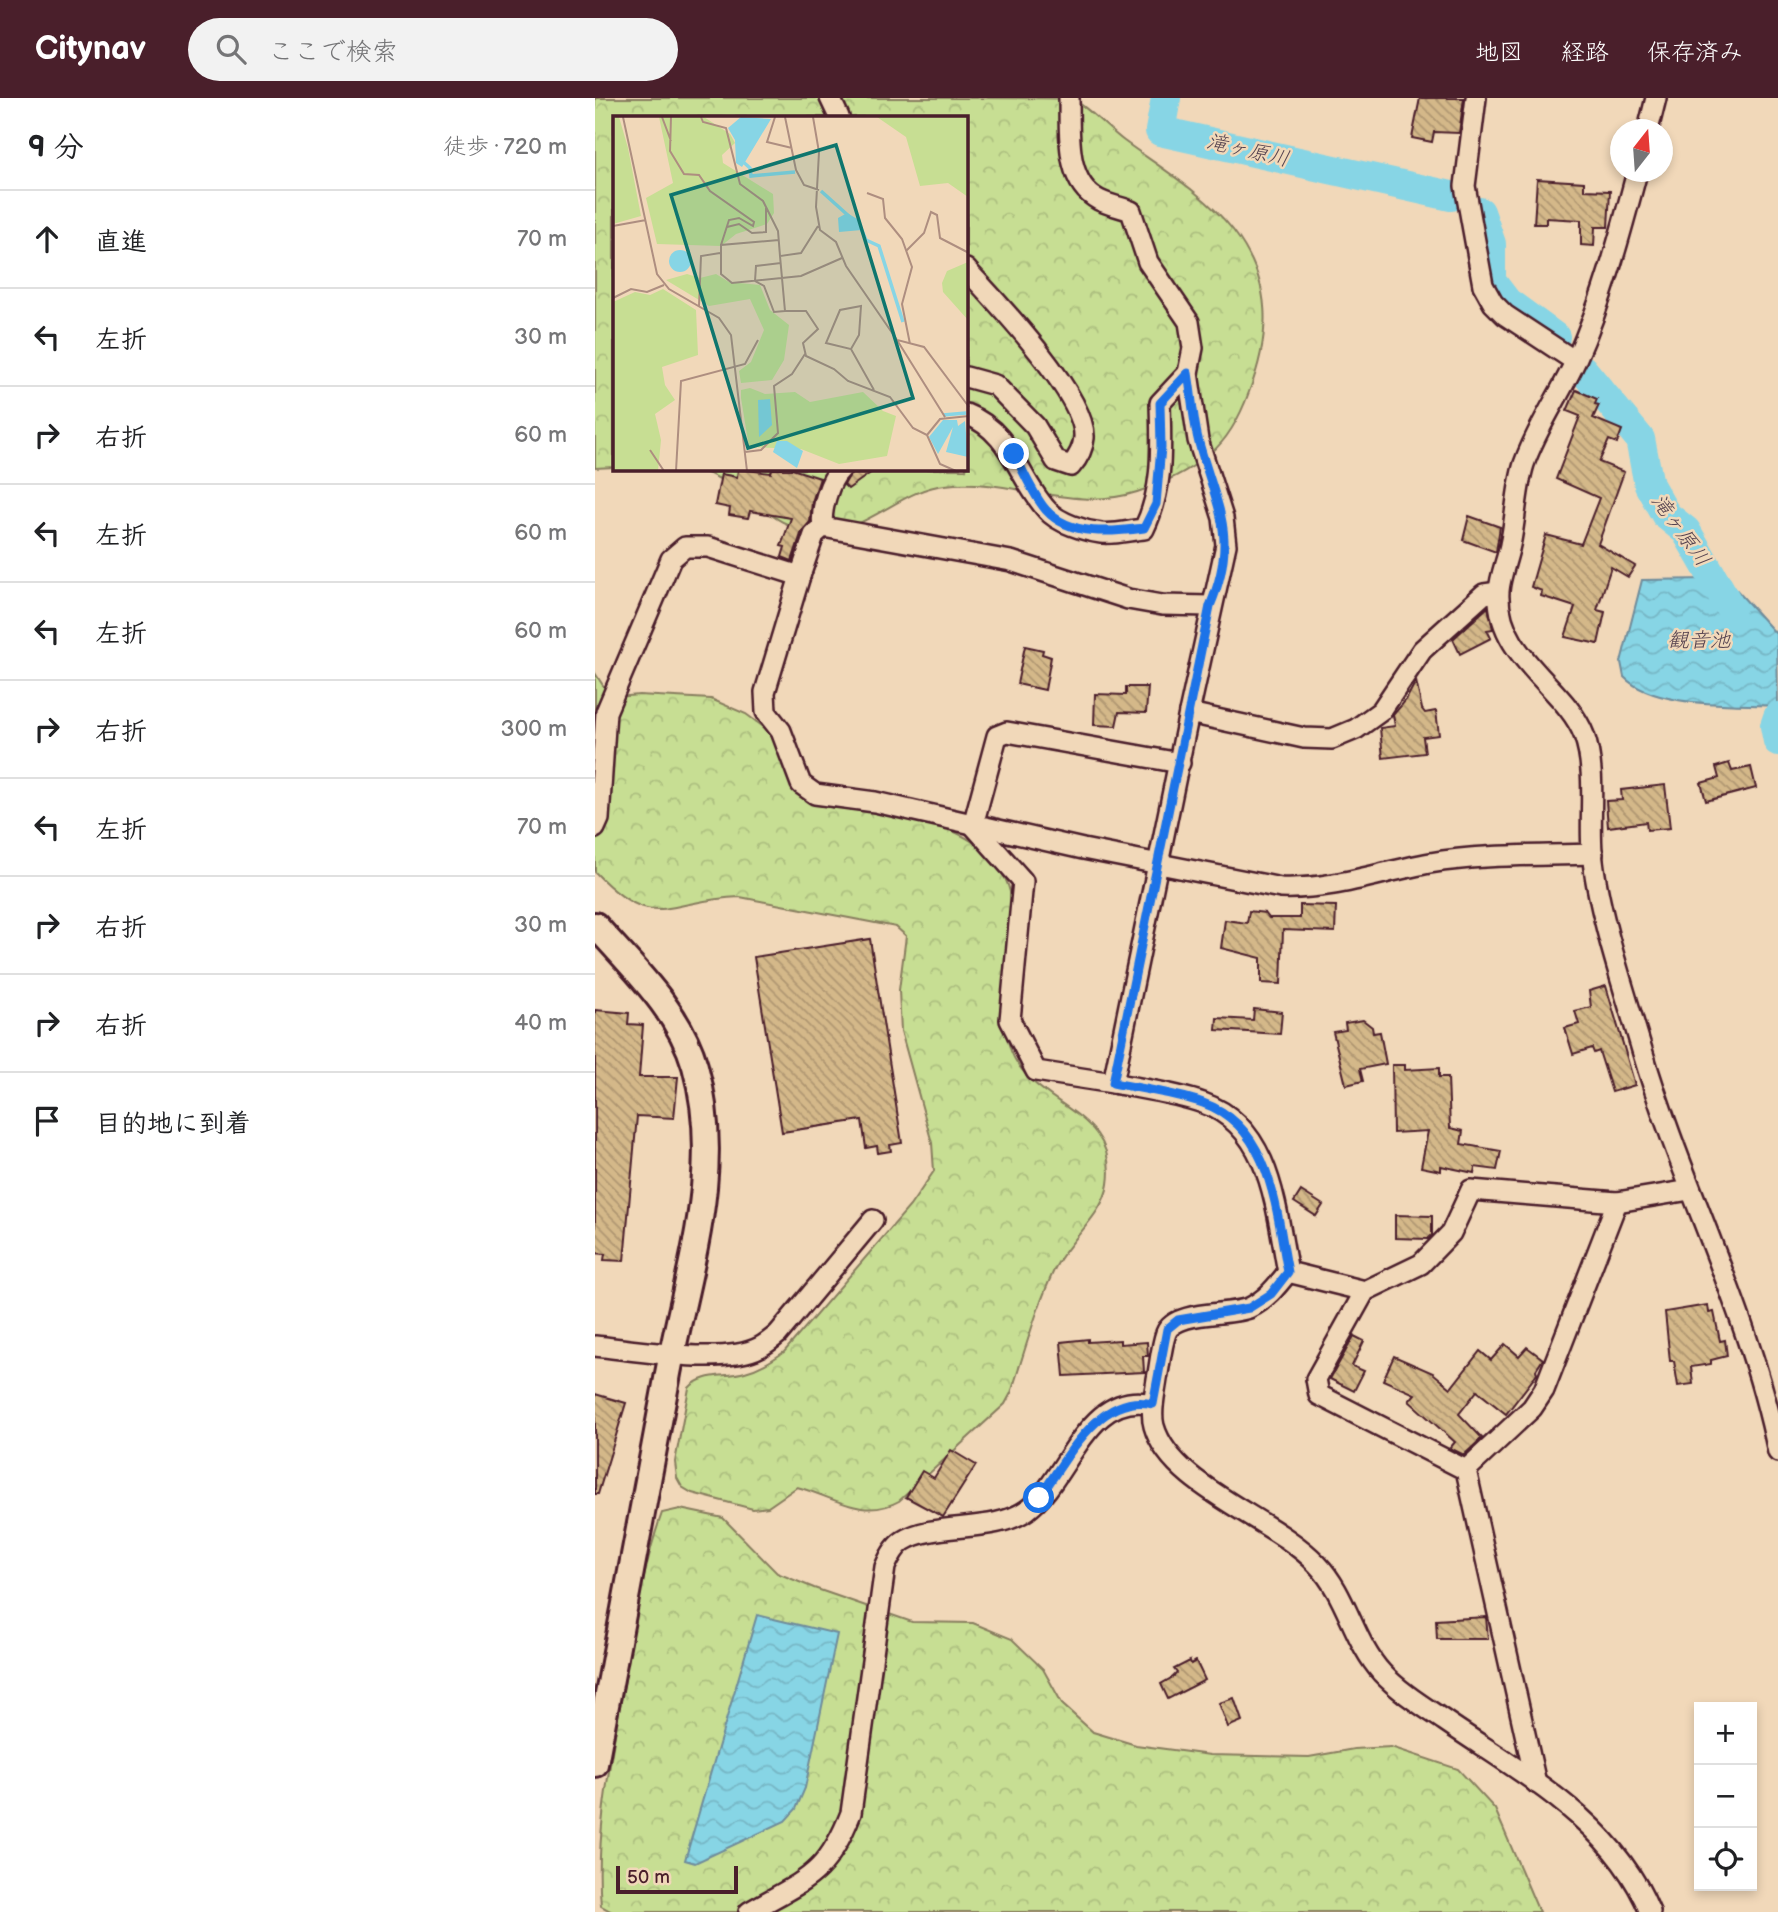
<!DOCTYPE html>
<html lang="ja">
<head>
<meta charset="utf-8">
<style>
	body { margin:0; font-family:"Balsamiq Sans","Klee One",sans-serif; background:#f2f2f2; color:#202124 }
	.controls { position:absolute; right:21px; bottom:21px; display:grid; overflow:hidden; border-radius:0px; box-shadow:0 4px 10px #0003 }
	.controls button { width:63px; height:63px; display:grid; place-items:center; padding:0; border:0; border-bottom:2px solid #e0e0e0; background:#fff; color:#202124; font:35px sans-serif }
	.compass { position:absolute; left:1015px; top:21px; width:63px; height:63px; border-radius:50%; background:#fff; box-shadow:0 4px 10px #0003; rotate:17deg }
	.scale { position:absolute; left:21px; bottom:18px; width:122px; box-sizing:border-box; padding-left:7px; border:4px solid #4a1f2b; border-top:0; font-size:19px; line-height:24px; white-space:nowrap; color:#4a1f2b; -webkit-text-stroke:5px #f1d8b9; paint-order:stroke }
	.stop { position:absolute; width:21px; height:21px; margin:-16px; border:5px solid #1a73e8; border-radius:50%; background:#fff }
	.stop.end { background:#1a73e8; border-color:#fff; box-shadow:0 2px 7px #0008 }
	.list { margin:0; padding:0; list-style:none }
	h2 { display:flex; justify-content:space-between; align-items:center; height:91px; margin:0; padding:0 28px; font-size:30px }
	h2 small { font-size:23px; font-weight:400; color:#757577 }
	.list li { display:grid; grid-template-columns:46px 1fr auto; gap:21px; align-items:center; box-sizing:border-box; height:98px; padding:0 28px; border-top:2px solid #e0e0e0 }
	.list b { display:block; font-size:26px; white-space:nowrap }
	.list em { font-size:23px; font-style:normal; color:#757577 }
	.icon { flex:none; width:38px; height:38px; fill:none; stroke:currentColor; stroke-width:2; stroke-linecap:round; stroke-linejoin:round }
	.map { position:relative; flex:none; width:1183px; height:1814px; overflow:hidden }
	header { display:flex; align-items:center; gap:42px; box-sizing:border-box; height:98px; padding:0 35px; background:#4a1f2b; color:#fff }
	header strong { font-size:33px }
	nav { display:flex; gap:38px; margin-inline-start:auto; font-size:24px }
	.search { width:490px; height:63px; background:#f2f2f2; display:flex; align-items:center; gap:18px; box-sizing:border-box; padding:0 24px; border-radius:38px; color:#757577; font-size:26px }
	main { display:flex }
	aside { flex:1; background:#fff }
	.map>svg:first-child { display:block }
</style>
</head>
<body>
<header>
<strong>Citynav</strong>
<div class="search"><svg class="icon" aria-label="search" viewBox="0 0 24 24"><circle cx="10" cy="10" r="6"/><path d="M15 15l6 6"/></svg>ここで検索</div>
<nav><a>地図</a><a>経路</a><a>保存済み</a></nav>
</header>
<main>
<aside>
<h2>9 分<small>徒歩 · 720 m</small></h2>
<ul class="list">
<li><svg class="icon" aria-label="ahead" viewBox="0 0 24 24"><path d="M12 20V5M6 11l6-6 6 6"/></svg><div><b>直進</b></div><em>70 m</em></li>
<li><svg class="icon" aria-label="left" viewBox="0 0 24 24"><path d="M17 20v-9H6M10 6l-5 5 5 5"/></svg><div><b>左折</b></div><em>30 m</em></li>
<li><svg class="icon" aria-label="right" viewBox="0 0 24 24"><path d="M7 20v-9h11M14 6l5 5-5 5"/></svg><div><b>右折</b></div><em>60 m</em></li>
<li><svg class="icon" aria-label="left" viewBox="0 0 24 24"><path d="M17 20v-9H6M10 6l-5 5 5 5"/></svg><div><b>左折</b></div><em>60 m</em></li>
<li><svg class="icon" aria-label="left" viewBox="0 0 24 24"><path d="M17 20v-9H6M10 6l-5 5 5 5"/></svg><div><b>左折</b></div><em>60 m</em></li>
<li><svg class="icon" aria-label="right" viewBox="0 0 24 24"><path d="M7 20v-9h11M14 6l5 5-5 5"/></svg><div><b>右折</b></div><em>300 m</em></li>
<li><svg class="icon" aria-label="left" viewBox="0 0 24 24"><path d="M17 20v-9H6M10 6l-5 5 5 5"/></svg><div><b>左折</b></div><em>70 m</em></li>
<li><svg class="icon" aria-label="right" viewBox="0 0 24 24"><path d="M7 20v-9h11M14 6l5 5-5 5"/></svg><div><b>右折</b></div><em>30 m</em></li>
<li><svg class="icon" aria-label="right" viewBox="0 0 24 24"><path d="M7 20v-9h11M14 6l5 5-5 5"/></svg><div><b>右折</b></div><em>40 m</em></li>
<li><svg class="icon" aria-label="arrive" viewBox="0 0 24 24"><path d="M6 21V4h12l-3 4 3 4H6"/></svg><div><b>目的地に到着</b></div></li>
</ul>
</aside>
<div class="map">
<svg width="1183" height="1814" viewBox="0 0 1183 1814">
	<defs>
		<pattern id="forest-crowns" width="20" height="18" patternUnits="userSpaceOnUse" patternTransform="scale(1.75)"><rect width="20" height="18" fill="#c7de93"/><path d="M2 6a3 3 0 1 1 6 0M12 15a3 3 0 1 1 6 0" fill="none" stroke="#acbe7f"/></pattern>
		<pattern id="water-waves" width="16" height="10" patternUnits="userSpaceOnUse" patternTransform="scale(1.75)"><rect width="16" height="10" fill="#87d5e5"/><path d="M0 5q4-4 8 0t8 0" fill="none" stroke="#76b6c5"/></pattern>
		<pattern id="building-back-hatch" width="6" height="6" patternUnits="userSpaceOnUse" patternTransform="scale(1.75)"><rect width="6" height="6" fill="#d4b889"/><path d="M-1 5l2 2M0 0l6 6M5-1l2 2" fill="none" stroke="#ae9570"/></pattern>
	</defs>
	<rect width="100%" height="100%" fill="#f1d8b9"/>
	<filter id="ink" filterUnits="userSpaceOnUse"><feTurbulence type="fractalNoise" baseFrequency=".0143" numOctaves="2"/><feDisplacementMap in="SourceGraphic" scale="14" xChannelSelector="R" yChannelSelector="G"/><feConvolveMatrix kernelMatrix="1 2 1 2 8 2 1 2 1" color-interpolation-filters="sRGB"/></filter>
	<g filter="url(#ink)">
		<!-- forest -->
		<g fill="url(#forest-crowns)" stroke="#887e5f" stroke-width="2">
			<path d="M0,0C127,0 254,0 380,0C398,0 464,0 477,1C492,8 514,32 529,43C566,70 610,96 638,132C678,184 676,237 654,294C646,316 633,341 615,356C594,373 567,386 542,394C477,415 415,379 350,387C306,391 271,435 226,434C174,433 148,384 101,371H371V19H19V369L0,370Z"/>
			<path d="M0,575L11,592L22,599L44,597L116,601L151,616L174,633L213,701C235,714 250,709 274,710C303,712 366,731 387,751C401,764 414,781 416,800C418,810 414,822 414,832C410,872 402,914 416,953C438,1010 524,1011 513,1086C509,1116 474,1142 460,1170C441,1210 430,1253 416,1295L410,1306L304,1403C268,1423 237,1398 202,1389L173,1409L158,1411L97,1395L87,1389L82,1380L80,1364L94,1290C108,1274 131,1280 150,1274C165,1270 176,1263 189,1254L315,1108L339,1073L337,1045L306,933L304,892L311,838L301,829L145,799C71,801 60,837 0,774Z"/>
			<path d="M85,1411L128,1420L182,1475L219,1490L317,1524L378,1525L417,1541L448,1571L468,1607L498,1634L541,1647L615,1657L714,1659L759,1651L796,1649L863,1671L900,1711L944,1814H17L6,1808C0,1739 15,1665 27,1597C39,1535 46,1474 67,1415Z"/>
		</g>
		<!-- water -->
		<g fill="url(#water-waves)" stroke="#6f8c9b" stroke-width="2">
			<path d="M1121,469L1182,537L1183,608C1140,605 1060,611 1029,579L1026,564L1047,482L1113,481Z"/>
			<polygon points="162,1517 242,1536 210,1690 201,1711 190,1723 100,1765 90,1762"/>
		</g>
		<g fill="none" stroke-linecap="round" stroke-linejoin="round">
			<!-- river -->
			<g stroke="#87d5e5" stroke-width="30">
				<polyline points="571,0 565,33 856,98"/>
				<polyline points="885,114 896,146 896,183 912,204 960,239"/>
				<polyline points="988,272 1045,341 1054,387 1071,417 1091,433 1136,511"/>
				<polyline points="1183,619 1180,628 1183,643"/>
			</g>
		</g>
		<!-- building -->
		<g fill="url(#building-back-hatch)" stroke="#4a1f2b" stroke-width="2">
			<polygon points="825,0 869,0 864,35 839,34 837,44 817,40"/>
			<polygon points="942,81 989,84 989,92 1015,93 1013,129 1000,129 999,148 986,147 986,122 951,120 951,126 939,126"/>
			<polygon points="981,292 1002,301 1000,306 1004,307 998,320 1027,332 1022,345 1014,342 1004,364 1029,374 1003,446 1040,468 1033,479 1016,469 1002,512 1010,514 1003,546 970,539 980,509 946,498 947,493 936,489 951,437 986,446 1004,400 961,381 985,318 972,313"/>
			<polygon points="143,371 176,375 177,371 197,371 225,380 217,404 215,424 207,433 197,463 187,459 190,449 186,448 196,420 155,413 153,420 134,417 135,410 120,407 126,376 142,379"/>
			<polygon points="258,371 281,371 253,391 249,387"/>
			<polygon points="874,418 905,429 901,454 868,442"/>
			<polygon points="893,509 898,531 892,532 896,540 865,556 858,541"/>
			<polygon points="430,548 448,552 447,556 456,559 450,592 422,586"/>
			<polygon points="821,583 827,611 830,615 841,613 844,637 828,639 830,655 788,660 785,630 800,628 798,617 811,602"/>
			<polygon points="531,589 553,589 551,615 524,614 521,628 499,627 500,596 531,597"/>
			<polygon points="1134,665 1137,673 1156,669 1161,690 1111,703 1106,685 1124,680 1121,669"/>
			<polygon points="1070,687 1075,730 1052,732 1051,724 1013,729 1011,703 1027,702 1026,692"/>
			<polygon points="705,807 741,808 740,834 688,832 686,886 666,885 666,860 626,850 630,822 652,825 654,813 670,815 674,820 705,820"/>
			<polygon points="275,841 307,1045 295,1047 296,1053 283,1055 282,1048 271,1050 267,1022 187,1034 159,859"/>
			<polygon points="1011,888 1040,987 1017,994 1004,953 999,955 997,950 978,956 970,930 984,926 980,913 996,909 994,893"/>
			<polygon points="659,911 687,914 685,936 621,932 622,920 658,922"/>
			<polygon points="0,912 34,915 33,926 48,927 44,979 83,979 79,1020 42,1018 29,1163 9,1162 10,1156 0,1155"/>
			<polygon points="768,922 777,929 778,935 785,934 791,966 765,971 768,983 751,987 738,934 751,932 750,925"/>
			<polygon points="797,967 810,967 810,972 844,970 844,979 853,979 855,1030 868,1033 866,1046 906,1053 902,1072 880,1069 879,1075 846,1068 846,1073 826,1069 833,1033 798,1035"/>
			<polygon points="706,1093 728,1107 721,1118 699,1104"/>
			<polygon points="800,1117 837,1118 837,1137 833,1141 800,1140"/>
			<polygon points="1113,1207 1114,1215 1119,1214 1125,1243 1130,1242 1132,1258 1116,1262 1116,1266 1096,1269 1098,1286 1083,1288 1079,1263 1075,1263 1070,1214"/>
			<polygon points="759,1238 769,1243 757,1268 769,1273 759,1293 735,1281"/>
			<polygon points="493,1241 493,1244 525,1242 525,1246 552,1244 553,1258 548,1258 549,1274 469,1278 466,1244"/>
			<polygon points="910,1246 924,1258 932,1249 948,1261 941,1272 942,1276 911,1316 882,1293 864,1316 887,1340 869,1357 855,1350 860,1344 814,1303 820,1296 788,1282 799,1258 838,1275 856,1290 885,1253 896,1262"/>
			<polygon points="0,1296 31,1305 3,1396 0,1396"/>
			<polygon points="356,1352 381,1367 348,1419 311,1399 327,1373 339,1380"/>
			<polygon points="891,1519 893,1541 842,1541 841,1522"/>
			<polygon points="595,1563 596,1566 601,1563 610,1582 573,1601 566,1586 578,1579 582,1575 579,1571"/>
			<polygon points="639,1600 647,1623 633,1629 624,1605"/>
		</g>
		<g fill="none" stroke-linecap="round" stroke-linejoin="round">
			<!-- minor casing -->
			<g stroke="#4a1f2b" stroke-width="24">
				<g id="minor">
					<polyline points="235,0 244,19"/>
					<path d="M474,0C475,33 469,84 504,102C514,107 526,109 536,113L553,164L594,224L598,250L593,275L603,342L628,420L631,447L594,615"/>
					<polyline points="881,0 870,88 888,187 898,205 910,217 980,263"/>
					<polyline points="1053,32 1061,0"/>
					<path d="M1042,74C1025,138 1008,201 981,262C965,297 942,329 929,366C921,391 921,421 915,447C912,462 905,478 904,493C900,558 971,589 989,637C1002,673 994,716 997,753C1002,812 1030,894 1047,952C1087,1088 1155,1215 1183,1354"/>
					<path d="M371,171C400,202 492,299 489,340C488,351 482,361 476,368L461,363L440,328L400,287L371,279"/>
					<path d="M371,316C417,334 422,379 452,412C463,425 490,433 506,435C519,437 536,432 549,431C569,390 566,350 565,305L593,275"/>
					<path d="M228,429C225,413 234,382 246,371"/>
					<path d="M903,494L889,496L827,552L786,613L761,631L737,641L709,640L594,615L518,985C547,991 580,995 608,1005C677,1029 681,1113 693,1174C682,1188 671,1202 654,1210C634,1218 580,1212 571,1235C566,1249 565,1266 562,1281C560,1296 555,1314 559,1328C576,1389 679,1420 722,1466C752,1497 758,1543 787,1575C805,1594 828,1608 850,1623C927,1676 1018,1723 1055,1814"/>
					<path d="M615,508L567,507L533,501L416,463L228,429L219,437L205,478L170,594L171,614L186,633L206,686L220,696L280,704L488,751L686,790C738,792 785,774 835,765C888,756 944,758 998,756"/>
					<polyline points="0,730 4,721 11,614 76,461 90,449 113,449 205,478"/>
					<polyline points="518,985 441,973 415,922 428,783 378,727 402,638 412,634 585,665"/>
					<polyline points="1022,1104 1095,1092"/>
					<polyline points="693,1174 770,1193"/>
					<path d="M0,1248C41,1252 130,1268 165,1249C171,1246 177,1241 183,1236L278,1122"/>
					<polyline points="871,1372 937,1310 949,1292 1022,1104 876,1092 856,1135 826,1166 770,1193 721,1281 724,1297 871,1372 941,1685"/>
					<path d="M154,1814C211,1781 231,1779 256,1715L290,1469C294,1460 299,1449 308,1443C339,1423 399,1436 432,1412C474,1381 492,1290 558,1306"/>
				</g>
			</g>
			<!-- tertiary casing -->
			<g stroke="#4a1f2b" stroke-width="30">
				<path id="tertiary" d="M0,827C37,869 84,912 100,968C130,1074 91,1176 72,1281C48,1409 24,1538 0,1666"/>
			</g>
			<!-- minor -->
			<use href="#minor" stroke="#f1d8b9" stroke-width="19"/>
			<!-- tertiary -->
			<use href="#tertiary" stroke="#f1d8b9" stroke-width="24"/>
		</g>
	</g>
	<g fill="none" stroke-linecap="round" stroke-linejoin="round" filter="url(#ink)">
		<!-- route -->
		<path stroke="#1a73e8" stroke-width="9" d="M419,356C429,374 438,397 451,412C475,439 519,434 549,430L561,406L566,349L565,305L593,275C597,298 598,323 604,345C622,410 644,439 615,508L518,985C547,991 580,995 608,1005C677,1029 681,1113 693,1174L676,1196L654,1210L583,1222L572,1231L558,1306C504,1293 471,1363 444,1400"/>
	</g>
	<g text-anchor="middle" stroke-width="5" stroke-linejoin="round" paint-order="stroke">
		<!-- water labels -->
		<g font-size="21" font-style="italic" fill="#564350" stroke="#f1d8b9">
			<text transform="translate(653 52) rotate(13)" y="7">滝ヶ原川</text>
			<text transform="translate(1086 432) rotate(54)" y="7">滝ヶ原川</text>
			<text x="1104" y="549">観音池</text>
		</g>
	</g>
	<!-- overview -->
	<g transform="translate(18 18)">
		<rect width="355" height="355" fill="#f1d8b9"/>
		<path d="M0,1H6L15,32L28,100L0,108ZM46,1H91L117,18L122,27L109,39L110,47L160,78L161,97L154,108L123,118L108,130L44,128L33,82L60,67ZM264,1H355V81L335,67L307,70L293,21ZM355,146H356L355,204L330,176L329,167L334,155ZM74,158L87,162L103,158L116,166L147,169L157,194L176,209L171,244L159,264L128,267L126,255L138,246L151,214L137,183L96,190L53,164ZM50,173L83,194L85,239L49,251L52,269L62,284L42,298L48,324L45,355H0V186L22,176L37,179ZM137,272L152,278L182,276L197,286L250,276L270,295L283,300L274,340L226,348L188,333L136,331L128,282V274Z" fill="#c7de93"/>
		<path d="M128,1L158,3L129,51L123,47L122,24L115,12ZM234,97L246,104L249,114L226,116L225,102ZM56 145a11 11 0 1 1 22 0a11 11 0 1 1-22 0ZM157,283L159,309L146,321L145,284ZM330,304H344L345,310L352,305L355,341L333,336L340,311L325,338L316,321ZM164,325H174L190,335L184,352L160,336Z" fill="#87d5e5"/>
		<path fill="none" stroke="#87d5e5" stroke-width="3.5" d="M127,43L137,52L138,60L182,56M208,75L238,102M247,110L253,124L266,130L290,206M330,299L353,297"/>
		<path fill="none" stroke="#ae8e80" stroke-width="2" d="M10,1L44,158L56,173L106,202L118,219L134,355M49,1L58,25M58,1L57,35L71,58L86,59L97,75L141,106L140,110L126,102L116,104L108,129M88,1L90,6L113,12L127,68L150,85L165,115L167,140M162,1L154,26L179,32M172,1L183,54L191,69L206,74M200,1L206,36L203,91L207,114L223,126L233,150L284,224L311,231L356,291M254,77L270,83L272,102L289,123L299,151L289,188L297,228M0,110L33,104M205,110L188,137L167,140L172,195H193L205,213L190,227L193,240L221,253L235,265L277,281L300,312L314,319L327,348L343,355M114,111L126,108L139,117L153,116V92M166,124L108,129V158L119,167L188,160L229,142M293,135L311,117L318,96L324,99L327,122L356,137M168,147L143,150L142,165L151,170L161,196L172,195M0,182L18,173L34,176L51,169M86,190L88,140L107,137M284,224L332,301M238,233L246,219L248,190L227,194L213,227L238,233L261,274M314,319L327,303L356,300M37,334L51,355M132,336L148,334L165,317L161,270L179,258L192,238M63,355L68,265L132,248L145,224"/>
		<path fill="#0f766e" fill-opacity="0.15" stroke="#0f766e" stroke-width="3.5" d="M223,29L300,282L135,332L58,79Z"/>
		<rect width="355" height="355" fill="none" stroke="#4a1f2b" stroke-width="3.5"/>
	</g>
</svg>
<div class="controls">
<button>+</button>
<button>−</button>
<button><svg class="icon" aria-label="locate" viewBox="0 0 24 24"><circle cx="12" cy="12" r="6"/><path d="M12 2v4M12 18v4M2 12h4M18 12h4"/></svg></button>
</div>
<svg class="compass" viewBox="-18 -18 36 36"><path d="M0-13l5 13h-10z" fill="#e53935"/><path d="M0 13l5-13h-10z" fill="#757577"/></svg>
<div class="scale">50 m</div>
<div class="stop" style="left:444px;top:1400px"></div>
<div class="stop end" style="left:419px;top:356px"></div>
</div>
</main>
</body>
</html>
